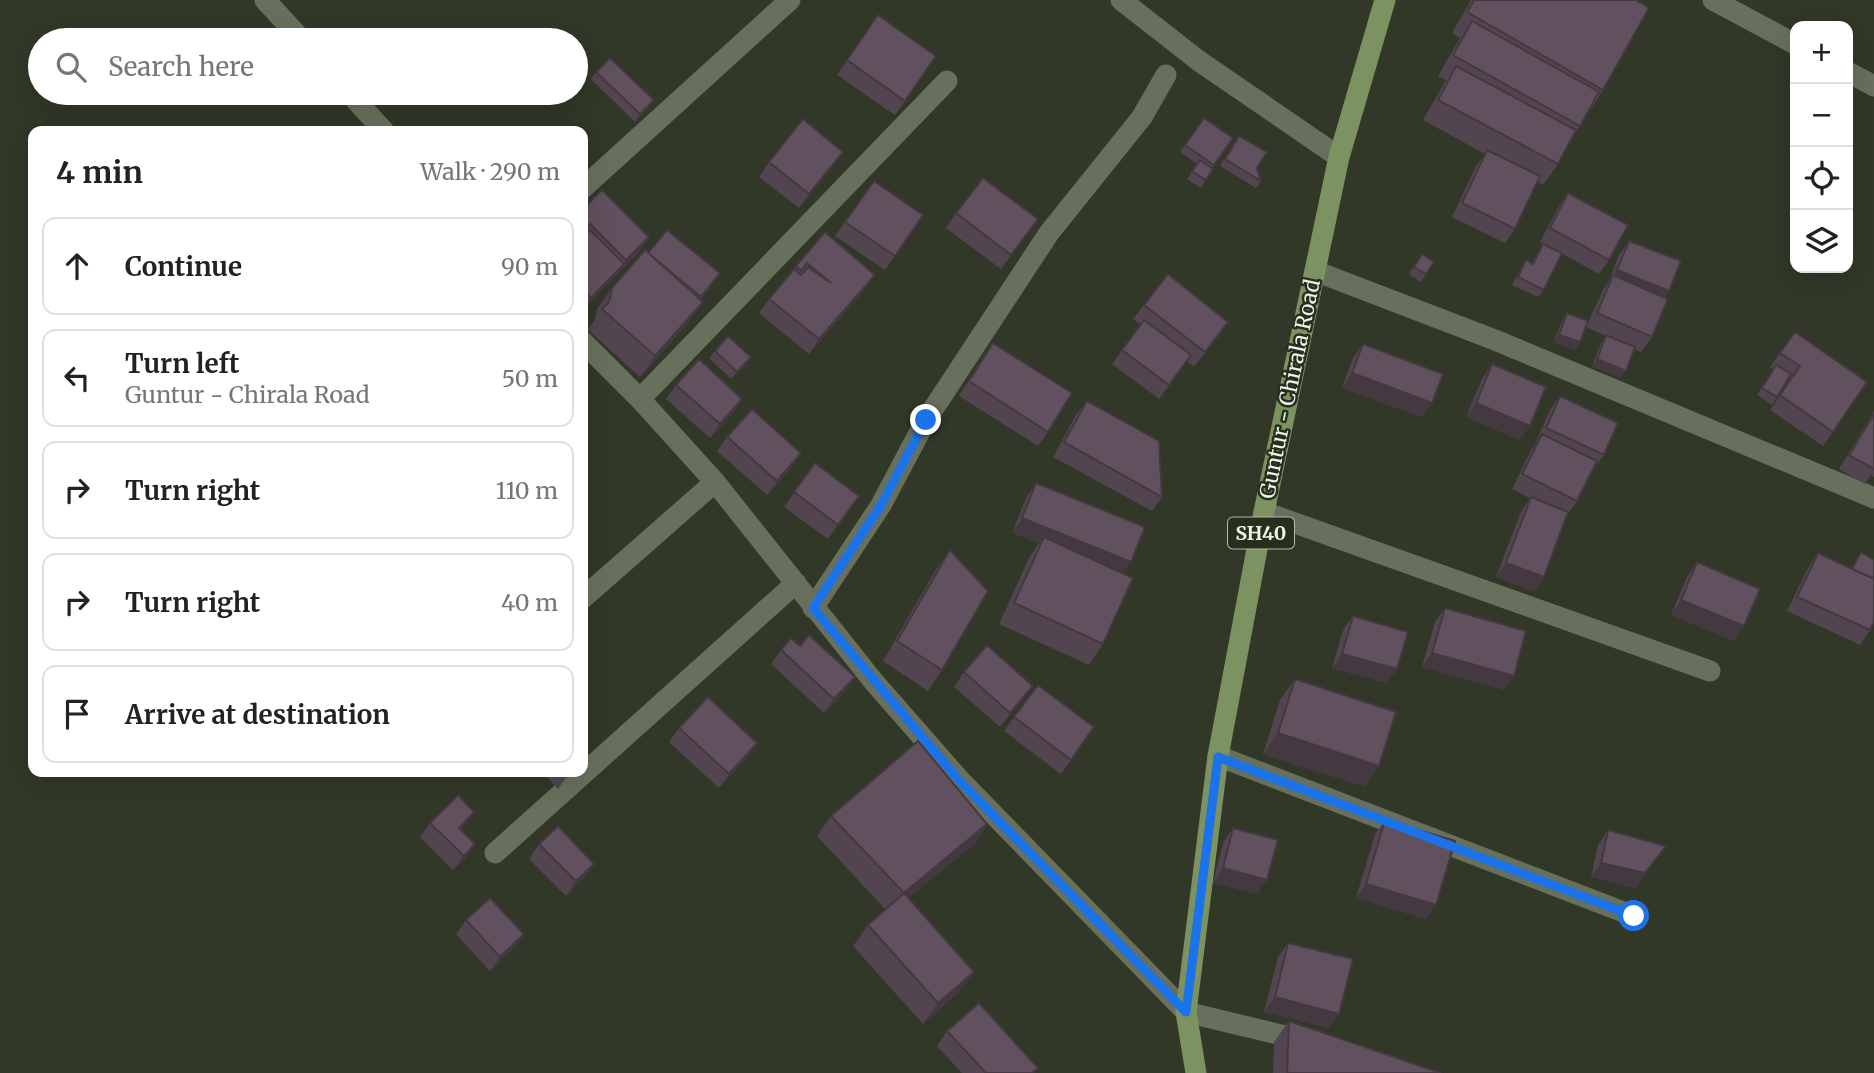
<!DOCTYPE html>
<html lang="en">
<head>
<meta charset="utf-8">
<style>
	body { margin:0; font-family:Merriweather,serif; background:#f2f2f2; color:#222 }
	.controls { position:absolute; right:21px; top:21px; display:grid; overflow:hidden; border-radius:14px; box-shadow:0 7px 28px #0002 }
	.controls button { width:63px; height:63px; display:grid; place-items:center; padding:0; border:0; border-bottom:2px solid #e0e0e0; background:#fff; color:#222; font:35px sans-serif }
	.stop { position:absolute; width:21px; height:21px; margin:-16px; border:5px solid #1a73e8; border-radius:50%; background:#fff }
	.stop.end { background:#1a73e8; border-color:#fff; box-shadow:0 2px 7px #0008 }
	.list { margin:0; padding:0; list-style:none }
	h2 { display:flex; justify-content:space-between; align-items:center; height:91px; margin:0; padding:0 28px; font-size:30px }
	h2 small { font-size:23px; font-weight:400; color:#767676 }
	.list li { display:grid; grid-template-columns:46px 1fr auto; gap:21px; align-items:center; box-sizing:border-box; height:98px; margin:0 14px 14px; padding:0 14px; border:2px solid #e0e0e0; border-radius:14px }
	.list b { display:block; font-size:26px; white-space:nowrap }
	.list p { margin:0; font-size:23px; white-space:nowrap; color:#767676 }
	.list em { font-size:23px; font-style:normal; color:#767676 }
	.icon { flex:none; width:38px; height:38px; fill:none; stroke:currentColor; stroke-width:2; stroke-linecap:round; stroke-linejoin:round }
	.map { position:relative; flex:none; width:1874px; height:1073px; overflow:hidden }
	.search { position:absolute; background:#fff; box-shadow:0 7px 28px #0002; left:28px; top:28px; width:560px; height:77px; display:flex; align-items:center; gap:18px; box-sizing:border-box; padding:0 24px; border-radius:38px; color:#767676; font-size:26px }
	.panel { position:absolute; background:#fff; box-shadow:0 7px 28px #0002; left:28px; top:126px; width:560px; height:651px; border-radius:14px }
	.map>svg:first-child { display:block }
</style>
</head>
<body>
<div class="map">
<svg width="1874" height="1073" viewBox="0 0 1874 1073">
	<rect width="100%" height="100%" fill="#313827"/>
	<g fill="none" stroke-linecap="round" stroke-linejoin="round">
		<!-- minor -->
		<g stroke="#68705d" stroke-width="21">
			<polyline points="1121,0 1199,61 1339,157"/>
			<polyline points="1713,0 1795,44"/>
			<polyline points="1848,72 1874,86"/>
			<polyline points="583,188 790,0"/>
			<polyline points="1315,271 1495,340 1874,498"/>
			<polyline points="640,399 947,81"/>
			<polyline points="1264,512 1710,671"/>
			<polyline points="583,598 715,482"/>
			<polyline points="813,608 881,505 926,420 1049,233 1142,117 1166,75"/>
			<polyline points="1218,756 1634,916"/>
			<polyline points="495,853 796,583"/>
			<polyline points="1186,1012 1306,1041"/>
		</g>
		<!-- tertiary -->
		<g stroke="#68705d" stroke-width="21">
			<polyline points="265,0 302,40"/>
			<polyline points="349,93 384,131"/>
			<polyline points="583,342 640,399 715,482 874,682 959,779 1186,1012"/>
		</g>
		<!-- primary -->
		<polyline stroke="#7d9261" stroke-width="21" points="1196,1073 1186,1012 1218,756 1264,512 1339,157 1385,0"/>
	</g>
	<!-- wall -->
	<g fill="#534550">
		<polygon points="1471,0 1636,0 1603,90 1570,142 1558,164 1543,185 1538,182 1515,229 1505,243 1452,217 1477,164 1485,154 1423,120 1446,80 1438,76 1460,38 1452,33"/>
		<polygon points="878,15 905,101 895,115 837,75"/>
		<polygon points="596,72 649,107 635,122 591,79"/>
		<polygon points="1204,118 1233,138 1212,168 1201,188 1187,179 1197,164 1180,152"/>
		<polygon points="1234,143 1257,168 1261,181 1256,188 1220,166"/>
		<polygon points="843,152 833,166 799,208 759,177 769,162"/>
		<polygon points="874,181 923,215 885,270 835,236"/>
		<polygon points="1568,193 1609,260 1599,274 1561,253 1544,290 1538,297 1512,285 1521,268 1526,260 1532,263 1543,244 1548,246 1540,242 1558,208"/>
		<polygon points="583,209 649,237 639,252 583,310"/>
		<polygon points="956,213 1038,219 1001,269 946,228"/>
		<polygon points="825,232 875,275 865,289 809,354 759,313 769,299"/>
		<polygon points="1629,241 1669,291 1665,298 1652,337 1641,352 1635,349 1626,371 1620,378 1592,366 1601,343 1606,336 1586,327 1603,290 1609,281 1619,255"/>
		<polygon points="648,253 710,288 700,300 688,323 640,377 588,330 595,319 597,309 612,288"/>
		<polygon points="1422,254 1434,262 1421,282 1409,274"/>
		<polygon points="1144,305 1218,337 1194,367 1187,361 1159,399 1112,364 1141,325 1133,319"/>
		<polygon points="1567,313 1580,342 1575,350 1554,342 1562,321"/>
		<polygon points="1795,332 1867,382 1823,446 1770,410 1790,381 1788,379 1772,405 1757,395 1773,369 1770,367"/>
		<polygon points="993,343 1048,432 1038,446 959,396"/>
		<polygon points="1363,344 1432,403 1422,417 1342,388 1353,358"/>
		<polygon points="715,351 746,365 731,379 709,358"/>
		<polygon points="1492,364 1520,440 1466,417 1482,379"/>
		<polygon points="676,385 742,399 732,414 710,438 666,399"/>
		<polygon points="1560,396 1604,455 1593,469 1577,501 1567,516 1544,577 1534,592 1496,577 1521,512 1530,498 1512,489 1532,448 1537,442 1536,442 1550,410"/>
		<polygon points="1087,401 1162,497 1152,511 1053,457 1076,415"/>
		<polygon points="1874,411 1874,477 1871,475 1865,484 1839,469"/>
		<polygon points="727,437 801,453 791,468 767,495 717,451"/>
		<polygon points="815,463 859,496 828,539 784,507"/>
		<polygon points="1036,483 1123,573 1103,644 1089,665 999,624 1029,558 1039,543 1012,533 1026,498"/>
		<polygon points="950,550 942,670 928,691 883,661 935,571"/>
		<polygon points="1861,552 1870,630 1860,645 1787,611 1808,568 1818,553 1851,568"/>
		<polygon points="1697,562 1734,641 1671,615 1687,577"/>
		<polygon points="1445,608 1514,676 1504,690 1422,667 1435,622"/>
		<polygon points="1353,616 1387,683 1332,668 1343,630"/>
		<polygon points="800,646 855,677 845,691 824,713 771,664 781,650"/>
		<polygon points="964,672 1033,686 1023,700 1000,727 954,687"/>
		<polygon points="1295,679 1365,787 1263,754 1280,700"/>
		<polygon points="1014,717 1094,727 1061,774 1004,731"/>
		<polygon points="679,728 747,758 719,788 669,742"/>
		<polygon points="542,772 570,772 558,789"/>
		<polygon points="474,812 461,830 475,844 465,859 453,870 420,837 430,823"/>
		<polygon points="831,816 987,824 973,845 908,898 959,992 923,1024 853,946 868,925 885,909 817,836"/>
		<polygon points="1385,820 1436,905 1426,919 1356,898 1375,834"/>
		<polygon points="1233,828 1257,894 1213,883 1223,843"/>
		<polygon points="1608,830 1666,846 1635,888 1591,877 1598,845"/>
		<polygon points="539,844 584,878 566,896 529,859"/>
		<polygon points="466,920 524,934 514,948 490,971 456,934"/>
		<polygon points="1288,943 1329,1028 1264,1012 1278,957"/>
		<polygon points="1289,1021 1441,1073 1273,1073 1274,1042"/>
		<polygon points="947,1031 1038,1068 1034,1073 962,1073 937,1046"/>
	</g>
	<!-- shaded-wall -->
	<g fill="#443841">
		<polygon points="654,100 649,107 635,122 640,114"/>
		<polygon points="843,152 833,166 799,208 809,194"/>
		<polygon points="649,237 639,252 583,310 591,298 621,267 626,260"/>
		<polygon points="1617,270 1669,291 1659,305 1611,280"/>
		<polygon points="875,275 865,289 809,354 819,339"/>
		<polygon points="703,302 688,323 640,377 655,356"/>
		<polygon points="1228,322 1218,337 1194,367 1205,352"/>
		<polygon points="1559,335 1580,342 1575,350 1554,342"/>
		<polygon points="751,357 746,365 731,379 737,372"/>
		<polygon points="1597,359 1626,371 1620,378 1592,366"/>
		<polygon points="1352,373 1432,403 1422,417 1342,388"/>
		<polygon points="742,399 732,414 710,438 720,424"/>
		<polygon points="1476,403 1530,426 1520,440 1466,417"/>
		<polygon points="801,453 791,468 767,495 777,481"/>
		<polygon points="1022,518 1131,562 1121,576 1044,537 1039,543 1012,533"/>
		<polygon points="1506,563 1544,577 1534,592 1496,577"/>
		<polygon points="1681,600 1744,626 1734,641 1671,615"/>
		<polygon points="1432,653 1514,676 1504,690 1422,667"/>
		<polygon points="1342,654 1397,669 1387,683 1332,668"/>
		<polygon points="855,677 845,691 824,713 834,699"/>
		<polygon points="1033,686 1023,700 1000,727 1010,713"/>
		<polygon points="1278,733 1379,766 1365,787 1263,754"/>
		<polygon points="757,743 747,758 719,788 729,774"/>
		<polygon points="474,812 464,826 449,842 459,828"/>
		<polygon points="987,824 973,845 889,914 904,893"/>
		<polygon points="475,844 465,859 453,870 464,856"/>
		<polygon points="1666,846 1635,888 1591,877 1601,863"/>
		<polygon points="594,864 584,878 566,896 576,881"/>
		<polygon points="1223,868 1267,880 1257,894 1213,883"/>
		<polygon points="1366,884 1436,905 1426,919 1356,898"/>
		<polygon points="524,934 514,948 490,971 500,957"/>
		<polygon points="974,972 959,992 923,1024 938,1003"/>
		<polygon points="1275,997 1339,1014 1329,1028 1264,1012"/>
	</g>
	<!-- building -->
	<g fill="#61505d" stroke="#443841" stroke-width="2">
		<polygon points="1474,0 1636,0 1649,8 1603,90 1467,12"/>
		<polygon points="878,15 936,56 905,101 847,60"/>
		<polygon points="1472,21 1599,92 1580,126 1453,55"/>
		<polygon points="610,58 654,100 640,114 596,72"/>
		<polygon points="1456,66 1576,130 1558,164 1438,100"/>
		<polygon points="1204,118 1233,138 1214,165 1185,145"/>
		<polygon points="803,119 843,152 809,194 769,162"/>
		<polygon points="1239,136 1267,152 1257,168 1261,181 1225,159"/>
		<polygon points="1487,150 1540,176 1515,229 1462,203"/>
		<polygon points="1200,160 1213,169 1206,180 1192,171"/>
		<polygon points="983,178 1038,219 1011,255 956,213"/>
		<polygon points="874,181 923,215 895,256 845,222"/>
		<polygon points="602,190 649,237 626,260 590,224 583,232 583,209"/>
		<polygon points="1568,193 1628,225 1609,260 1550,228"/>
		<polygon points="590,230 624,264 591,298 583,290 583,237"/>
		<polygon points="667,230 720,273 701,297 648,253"/>
		<polygon points="825,232 875,275 819,339 769,299 794,269 801,275 808,267 831,283 807,263 801,271 796,266"/>
		<polygon points="1629,241 1681,261 1669,291 1617,270"/>
		<polygon points="1543,244 1562,253 1544,290 1518,277 1526,260 1533,264"/>
		<polygon points="645,250 703,302 655,356 602,309 609,302 612,288"/>
		<polygon points="1422,254 1434,262 1426,274 1414,267"/>
		<polygon points="1168,274 1228,322 1205,352 1144,305"/>
		<polygon points="1613,275 1668,299 1652,337 1597,313"/>
		<polygon points="1567,313 1588,321 1580,342 1559,335"/>
		<polygon points="1144,320 1191,355 1169,385 1122,350"/>
		<polygon points="1795,332 1867,382 1833,432 1780,395 1800,366 1780,353"/>
		<polygon points="1606,335 1635,347 1626,371 1597,359"/>
		<polygon points="728,336 751,357 737,372 715,351"/>
		<polygon points="993,343 1072,393 1048,432 969,381"/>
		<polygon points="1363,344 1443,374 1432,403 1352,373"/>
		<polygon points="699,359 742,399 720,424 676,385"/>
		<polygon points="1492,364 1546,387 1530,426 1476,403"/>
		<polygon points="1776,365 1791,374 1777,397 1762,388"/>
		<polygon points="1560,396 1618,423 1604,455 1546,428"/>
		<polygon points="1087,401 1159,441 1162,497 1064,442"/>
		<polygon points="752,409 801,453 777,481 727,437"/>
		<polygon points="1874,414 1874,469 1849,455"/>
		<polygon points="1542,434 1597,461 1577,501 1522,474"/>
		<polygon points="815,463 859,496 838,525 794,492"/>
		<polygon points="1036,483 1145,527 1131,562 1022,518"/>
		<polygon points="1531,497 1568,512 1544,577 1506,563"/>
		<polygon points="1044,537 1133,578 1103,644 1014,603"/>
		<polygon points="950,550 988,591 942,670 897,641"/>
		<polygon points="1861,552 1874,560 1874,579 1852,569"/>
		<polygon points="1818,553 1874,579 1874,622 1870,630 1797,597"/>
		<polygon points="1697,562 1760,589 1744,626 1681,600"/>
		<polygon points="1445,608 1526,631 1514,676 1432,653"/>
		<polygon points="1353,616 1408,632 1397,669 1342,654"/>
		<polygon points="809,635 855,677 834,699 781,650 791,638 800,646"/>
		<polygon points="987,645 1033,686 1010,713 964,672"/>
		<polygon points="1295,679 1396,712 1379,766 1278,733"/>
		<polygon points="1038,685 1094,727 1071,760 1014,717"/>
		<polygon points="708,697 757,743 729,774 679,728"/>
		<polygon points="918,741 987,824 904,893 831,816"/>
		<polygon points="458,795 474,812 459,828 475,844 464,856 430,823"/>
		<polygon points="1385,820 1455,841 1436,905 1366,884"/>
		<polygon points="558,826 594,864 576,881 539,844"/>
		<polygon points="1233,828 1278,840 1267,880 1223,868"/>
		<polygon points="1608,830 1666,846 1645,873 1601,863"/>
		<polygon points="904,893 974,972 938,1003 868,925"/>
		<polygon points="490,898 524,934 500,957 466,920"/>
		<polygon points="1288,943 1353,959 1339,1014 1275,997"/>
		<polygon points="979,1003 1038,1068 1032,1073 986,1073 947,1031"/>
		<polygon points="1289,1021 1441,1073 1287,1073"/>
	</g>
	<g fill="none" stroke-linecap="round" stroke-linejoin="round">
		<!-- route -->
		<polyline stroke="#1a73e8" stroke-width="9" points="926,420 881,505 813,608 958,779 1186,1012 1218,757 1634,916"/>
	</g>
	<g text-anchor="middle" stroke-width="5" stroke-linejoin="round" paint-order="stroke">
		<!-- shield labels -->
		<rect fill="#272e1d" stroke="#b2b8ab" stroke-width="2" x="1228" y="517.5" width="66" height="31" rx="5"/>
		<g font-size="19" font-weight="bold" fill="#eef3e8">
			<text x="1261" y="540">SH40</text>
		</g>
		<!-- street labels -->
		<g font-size="21" fill="#eef3e8" stroke="#272e1d">
			<text transform="translate(1290 389) rotate(-78)" y="7">Guntur - Chirala Road</text>
		</g>
	</g>
</svg>
<div class="controls">
<button>+</button>
<button>−</button>
<button><svg class="icon" aria-label="locate" viewBox="0 0 24 24"><circle cx="12" cy="12" r="6"/><path d="M12 2v4M12 18v4M2 12h4M18 12h4"/></svg></button>
<button><svg class="icon" aria-label="layers" viewBox="0 0 24 24"><path d="M12 4l9 5-9 5-9-5zM3 14l9 5 9-5"/></svg></button>
</div>
<div class="stop" style="left:1634px;top:916px"></div>
<div class="stop end" style="left:926px;top:420px"></div>
<div class="search"><svg class="icon" aria-label="search" viewBox="0 0 24 24"><circle cx="10" cy="10" r="6"/><path d="M15 15l6 6"/></svg>Search here</div>
<section class="panel">
<h2>4 min<small>Walk · 290 m</small></h2>
<ul class="list">
<li><svg class="icon" aria-label="ahead" viewBox="0 0 24 24"><path d="M12 20V5M6 11l6-6 6 6"/></svg><div><b>Continue</b></div><em>90 m</em></li>
<li><svg class="icon" aria-label="left" viewBox="0 0 24 24"><path d="M17 20v-9H6M10 6l-5 5 5 5"/></svg><div><b>Turn left</b><p>Guntur - Chirala Road</p></div><em>50 m</em></li>
<li><svg class="icon" aria-label="right" viewBox="0 0 24 24"><path d="M7 20v-9h11M14 6l5 5-5 5"/></svg><div><b>Turn right</b></div><em>110 m</em></li>
<li><svg class="icon" aria-label="right" viewBox="0 0 24 24"><path d="M7 20v-9h11M14 6l5 5-5 5"/></svg><div><b>Turn right</b></div><em>40 m</em></li>
<li><svg class="icon" aria-label="arrive" viewBox="0 0 24 24"><path d="M6 21V4h12l-3 4 3 4H6"/></svg><div><b>Arrive at destination</b></div></li>
</ul>
</section>
</div>
</body>
</html>
